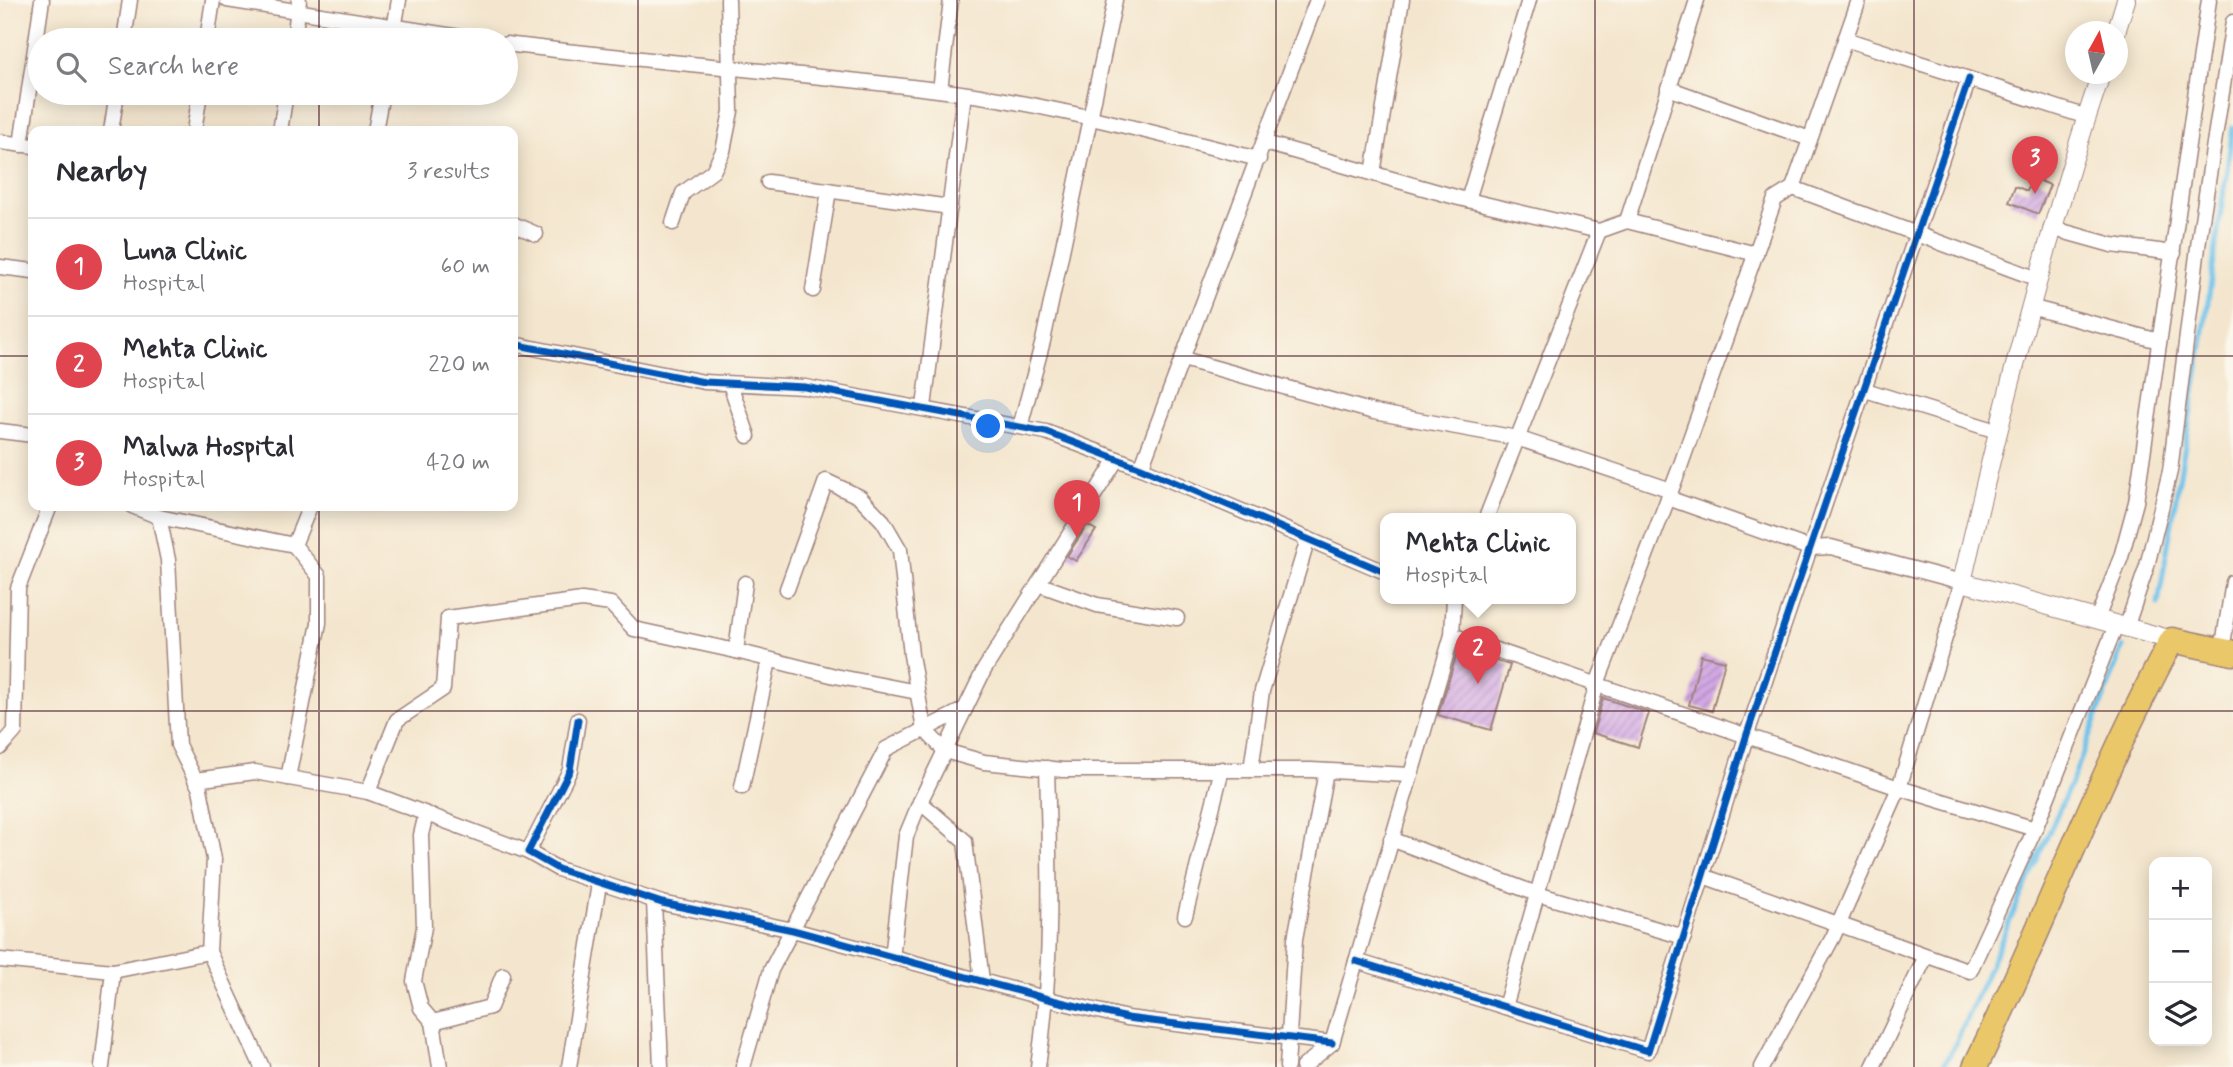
<!DOCTYPE html>
<html lang="en">
<head>
<meta charset="utf-8">
<style>
	body { margin:0; font-family:Mynerve,sans-serif; background:#f2f2f3; color:#2b2b33 }
	.controls { position:absolute; right:21px; bottom:21px; display:grid; overflow:hidden; border-radius:14px; box-shadow:0 4px 18px #0003 }
	.controls button { width:63px; height:63px; display:grid; place-items:center; padding:0; border:0; border-bottom:2px solid #e1e1e2; background:#fff; color:#2b2b33; font:35px sans-serif }
	.compass { position:absolute; left:2065px; top:21px; width:63px; height:63px; border-radius:50%; background:#fff; box-shadow:0 4px 18px #0003; rotate:8deg }
	.you { position:absolute; left:989px; top:427px; width:24px; height:24px; margin:-18px; border:5px solid #fff; border-radius:50%; background:#1a73e8; box-shadow:0 0 0 10px #1a73e833 }
	.badge { display:grid; place-items:center; width:46px; height:46px; border-radius:50%; background:#7c3aed; color:#fff; font-size:23px; font-weight:700 }
	.pin { position:absolute; translate:-50% -58px; filter:drop-shadow(0 2px 4px #0008) }
	.pin::after { content:''; position:absolute; top:37px; width:24px; height:21px; background:inherit; clip-path:polygon(0 0,100% 0,50% 100%) }
	.popup { position:absolute; left:1380px; top:513px; width:196px; height:91px; box-sizing:border-box; display:grid; place-content:center; border-radius:14px; background:#fff; filter:drop-shadow(0 2px 5px #0005); font-size:23px; white-space:nowrap; color:#7c7c81 }
	.popup b { font-size:26px; color:#2b2b33 }
	.popup::after { content:''; position:absolute; left:50%; top:100%; margin-left:-14px; border:14px solid transparent; border-top-color:#fff }
	.list { margin:0; padding:0; list-style:none }
	h2 { display:flex; justify-content:space-between; align-items:center; height:91px; margin:0; padding:0 28px; font-size:30px }
	h2 small { font-size:23px; font-weight:400; color:#7c7c81 }
	.list li { display:grid; grid-template-columns:46px 1fr auto; gap:21px; align-items:center; box-sizing:border-box; height:98px; padding:0 28px; border-top:2px solid #e1e1e2 }
	.list b { display:block; font-size:26px; white-space:nowrap }
	.list p { margin:0; font-size:23px; white-space:nowrap; color:#7c7c81 }
	.list em { font-size:23px; font-style:normal; color:#7c7c81 }
	.icon { flex:none; width:38px; height:38px; fill:none; stroke:currentColor; stroke-width:2; stroke-linecap:round; stroke-linejoin:round }
	.map { position:relative; flex:none; width:2233px; height:1067px; overflow:hidden }
	.search { position:absolute; background:#fff; box-shadow:0 4px 18px #0003; left:28px; top:28px; width:490px; height:77px; display:flex; align-items:center; gap:18px; box-sizing:border-box; padding:0 24px; border-radius:38px; color:#7c7c81; font-size:26px }
	.panel { position:absolute; background:#fff; box-shadow:0 4px 18px #0003; left:28px; top:126px; width:490px; height:385px; border-radius:14px }
	.map>svg:first-child { display:block }
</style>
</head>
<body>
<div class="map">
<svg width="2233" height="1067" viewBox="0 0 2233 1067">
	<defs>
		<pattern id="building-hatch" width="6" height="6" patternUnits="userSpaceOnUse" patternTransform="scale(1.75)"><rect width="6" height="6" fill="#d2a7e4"/><path d="M-1 1l2-2M0 6l6-6M5 7l2-2" fill="none" stroke="#ac87b9"/></pattern>
	</defs>
	<rect width="100%" height="100%" fill="#fbf7ec"/>
	<filter id="ink" filterUnits="userSpaceOnUse"><feTurbulence type="fractalNoise" baseFrequency=".0143" numOctaves="2"/><feDisplacementMap in="SourceGraphic" scale="14" xChannelSelector="R" yChannelSelector="G"/><feConvolveMatrix kernelMatrix="1 2 1 2 8 2 1 2 1" color-interpolation-filters="sRGB"/></filter>
	<filter id="wash" filterUnits="userSpaceOnUse"><feTurbulence type="fractalNoise" baseFrequency=".00686" numOctaves="4" result="noise"/><feDisplacementMap in="SourceGraphic" scale="28" xChannelSelector="R" yChannelSelector="G"/><feGaussianBlur stdDeviation="1.57" result="paint"/><feColorMatrix in="noise" values="0 0 0 0 0 0 0 0 0 0 0 0 0 0 0 0 0 1.4 0 .05"/><feComposite in="paint" operator="in"/></filter>
	<g filter="url(#wash)">
		<rect width="100%" height="100%" fill="#f4e6ce"/>
		<g fill="none" stroke-linecap="round" stroke-linejoin="round">
			<!-- stream -->
			<g stroke="#6fc3eb" stroke-width="5">
				<polyline points="2158,604 2202,344 2233,127"/>
				<polyline points="1942,1067 1954,1047 2075,774 2123,647"/>
			</g>
		</g>
		<g id="blocks">
			<!-- building -->
			<g fill="url(#building-hatch)">
				<polygon points="2033,178 2050,185 2038,214 2009,202 2015,186 2027,191"/>
				<polygon points="1087,525 1096,530 1076,561 1067,556"/>
				<polygon points="1458,650 1510,665 1491,730 1438,715"/>
				<polygon points="1701,655 1725,661 1712,711 1689,705"/>
				<polygon points="1603,698 1649,713 1638,747 1593,733"/>
			</g>
		</g>
	</g>
	<g filter="url(#ink)">
		<use href="#blocks" fill-opacity="0" stroke="#9f827c" stroke-width="2"/>
		<g fill="none" stroke-linecap="round" stroke-linejoin="round">
			<!-- minor casing -->
			<g stroke="#9f827c" stroke-width="17">
				<g id="minor">
					<polyline points="227,0 479,40"/>
					<polyline points="1859,0 1793,188 2038,279"/>
					<polyline points="1845,39 2087,117"/>
					<polyline points="124,40 130,0"/>
					<polyline points="207,40 213,0"/>
					<polyline points="294,40 299,0"/>
					<polyline points="392,40 399,0"/>
					<path d="M506,44C649,62 794,72 938,90C1046,103 1152,133 1259,159"/>
					<polyline points="1668,88 1810,139"/>
					<polyline points="940,90 951,0"/>
					<polyline points="111,131 117,93"/>
					<polyline points="194,131 200,93"/>
					<polyline points="280,131 286,93"/>
					<polyline points="375,131 382,93"/>
					<polyline points="0,142 33,146"/>
					<polyline points="1265,143 1459,198 1599,231 1486,518"/>
					<polyline points="21,145 42,0"/>
					<polyline points="1373,173 1402,0"/>
					<polyline points="768,182 950,207"/>
					<polyline points="1468,200 1529,0"/>
					<polyline points="1627,221 1697,0"/>
					<polyline points="673,223 683,193 713,171 723,151 731,111 728,0"/>
					<polyline points="513,224 536,234"/>
					<polyline points="2051,228 2112,245 2174,253"/>
					<polyline points="1599,231 1627,221 1756,254"/>
					<polyline points="0,267 33,271"/>
					<polyline points="813,290 829,190"/>
					<polyline points="2030,307 2159,341"/>
					<polyline points="513,344 704,382 805,387 1046,432 1141,468 1385,572"/>
					<polyline points="1183,359 1374,412 1517,438 1671,490"/>
					<polyline points="730,384 748,436"/>
					<polyline points="1862,389 1997,431"/>
					<polyline points="924,407 964,94"/>
					<polyline points="1020,427 1043,341 1115,0"/>
					<polyline points="0,431 33,435"/>
					<polyline points="1141,468 1317,0"/>
					<polyline points="1668,498 1809,548 1831,547 1962,582 1899,788 1833,937 1762,1067"/>
					<polyline points="132,506 159,517 168,560 178,745 200,789 214,859 209,952 262,1067"/>
					<polyline points="159,517 294,545 319,576 319,623 288,778"/>
					<polyline points="294,545 310,506"/>
					<polyline points="745,583 736,651 835,676 917,692"/>
					<polyline points="1038,584 1097,605 1177,618"/>
					<polyline points="787,589 826,481 860,497 883,521 900,550 911,655 924,729 945,751 984,762 1063,770 1311,770 1410,775"/>
					<polyline points="2097,619 2121,557 2136,502 2209,0"/>
					<polyline points="2126,628 2147,566 2170,471 2199,239 2233,22"/>
					<polyline points="1452,635 1899,788 2035,829"/>
					<polyline points="2222,651 2233,582"/>
					<polyline points="578,720 570,770 528,852 558,869 662,903 793,930 1048,999 1127,1018 1332,1043"/>
					<polyline points="0,748 15,731 18,588 50,506"/>
					<polyline points="1251,770 1262,691 1308,539"/>
					<polyline points="195,780 255,772 368,792 528,852"/>
					<polyline points="742,787 769,661"/>
					<polyline points="368,792 397,720 443,689 448,618 582,600 611,604 634,629 736,651"/>
					<polyline points="920,802 965,841 982,981"/>
					<polyline points="426,814 421,835 424,927 414,981 421,1008 433,1022"/>
					<polyline points="1391,839 1537,894 1684,937"/>
					<polyline points="1703,876 1970,971 2035,829 2116,625"/>
					<polyline points="654,901 661,1067"/>
					<polyline points="1185,916 1222,769"/>
					<polyline points="892,958 906,836 920,802 984,670 1117,459"/>
					<polyline points="0,960 113,971 209,952"/>
					<polyline points="1356,961 1648,1051 1747,734 1969,79"/>
					<polyline points="1505,1007 1597,684 1680,467 1775,199 1793,188"/>
					<polyline points="102,1067 113,971"/>
					<polyline points="440,1067 433,1022 490,1007 503,975"/>
					<polyline points="569,1067 599,884"/>
					<polyline points="743,1067 771,970 886,749 965,709"/>
					<path d="M1038,1067C1053,967 1050,869 1047,768"/>
					<polyline points="1287,1067 1295,939 1326,771"/>
					<polyline points="1303,1067 1332,1043 1452,635 1454,598"/>
					<polyline points="1873,1067 1925,958"/>
				</g>
			</g>
			<!-- tertiary casing -->
			<g stroke="#9f827c" stroke-width="20">
				<g id="tertiary">
					<polyline points="2116,32 2126,0"/>
					<path d="M2101,74C2045,240 2002,410 1962,582L2172,640"/>
				</g>
			</g>
			<!-- trunk casing -->
			<g stroke="#9f827c" stroke-width="27">
				<path id="trunk" d="M1975,1067C2044,926 2097,778 2172,640L2233,653"/>
			</g>
			<!-- minor -->
			<use href="#minor" stroke="#fff" stroke-width="14"/>
			<!-- tertiary -->
			<use href="#tertiary" stroke="#fff" stroke-width="18"/>
			<!-- trunk -->
			<use href="#trunk" stroke="#eac769" stroke-width="24"/>
			<!-- cycleway casing -->
			<g stroke="#fbf7ec" stroke-width="11">
				<g id="cycleway">
					<polyline points="513,344 704,382 805,387 1046,432 1141,468 1385,572"/>
					<polyline points="578,720 570,770 528,852 558,869 662,903 793,930 1048,999 1127,1018 1332,1043"/>
					<polyline points="1356,961 1648,1051 1747,734 1969,79"/>
				</g>
			</g>
			<!-- cycleway -->
			<use href="#cycleway" stroke="#0057b8" stroke-width="7"/>
		</g>
	</g>
	<!-- grid -->
	<path fill="none" stroke="#4a1f2b" stroke-width="2" stroke-opacity="0.55" d="M319,0V40M638,0V1067M957,0V1067M1276,0V1067M1595,0V1067M1914,0V1067M319,93V131M0,356H33M513,356H2233M319,506V1067M0,711H2233"/>
</svg>
<div class="controls">
<button>+</button>
<button>−</button>
<button><svg class="icon" aria-label="layers" viewBox="0 0 24 24"><path d="M12 4l9 5-9 5-9-5zM3 14l9 5 9-5"/></svg></button>
</div>
<svg class="compass" viewBox="-18 -18 36 36"><path d="M0-13l5 13h-10z" fill="#e53935"/><path d="M0 13l5-13h-10z" fill="#7c7c81"/></svg>
<div class="you"></div>
<div class="pin badge" style="left:1077px;top:538px;background:#e0444e">1</div>
<div class="pin badge" style="left:1478px;top:684px;background:#e0444e">2</div>
<div class="popup"><b>Mehta Clinic</b>Hospital</div>
<div class="pin badge" style="left:2035px;top:194px;background:#e0444e">3</div>
<div class="search"><svg class="icon" aria-label="search" viewBox="0 0 24 24"><circle cx="10" cy="10" r="6"/><path d="M15 15l6 6"/></svg>Search here</div>
<section class="panel">
<h2>Nearby<small>3 results</small></h2>
<ul class="list">
<li><span class="badge" style="background:#e0444e">1</span><div><b>Luna Clinic</b><p>Hospital</p></div><em>60 m</em></li>
<li><span class="badge" style="background:#e0444e">2</span><div><b>Mehta Clinic</b><p>Hospital</p></div><em>220 m</em></li>
<li><span class="badge" style="background:#e0444e">3</span><div><b>Malwa Hospital</b><p>Hospital</p></div><em>420 m</em></li>
</ul>
</section>
</div>
</body>
</html>
